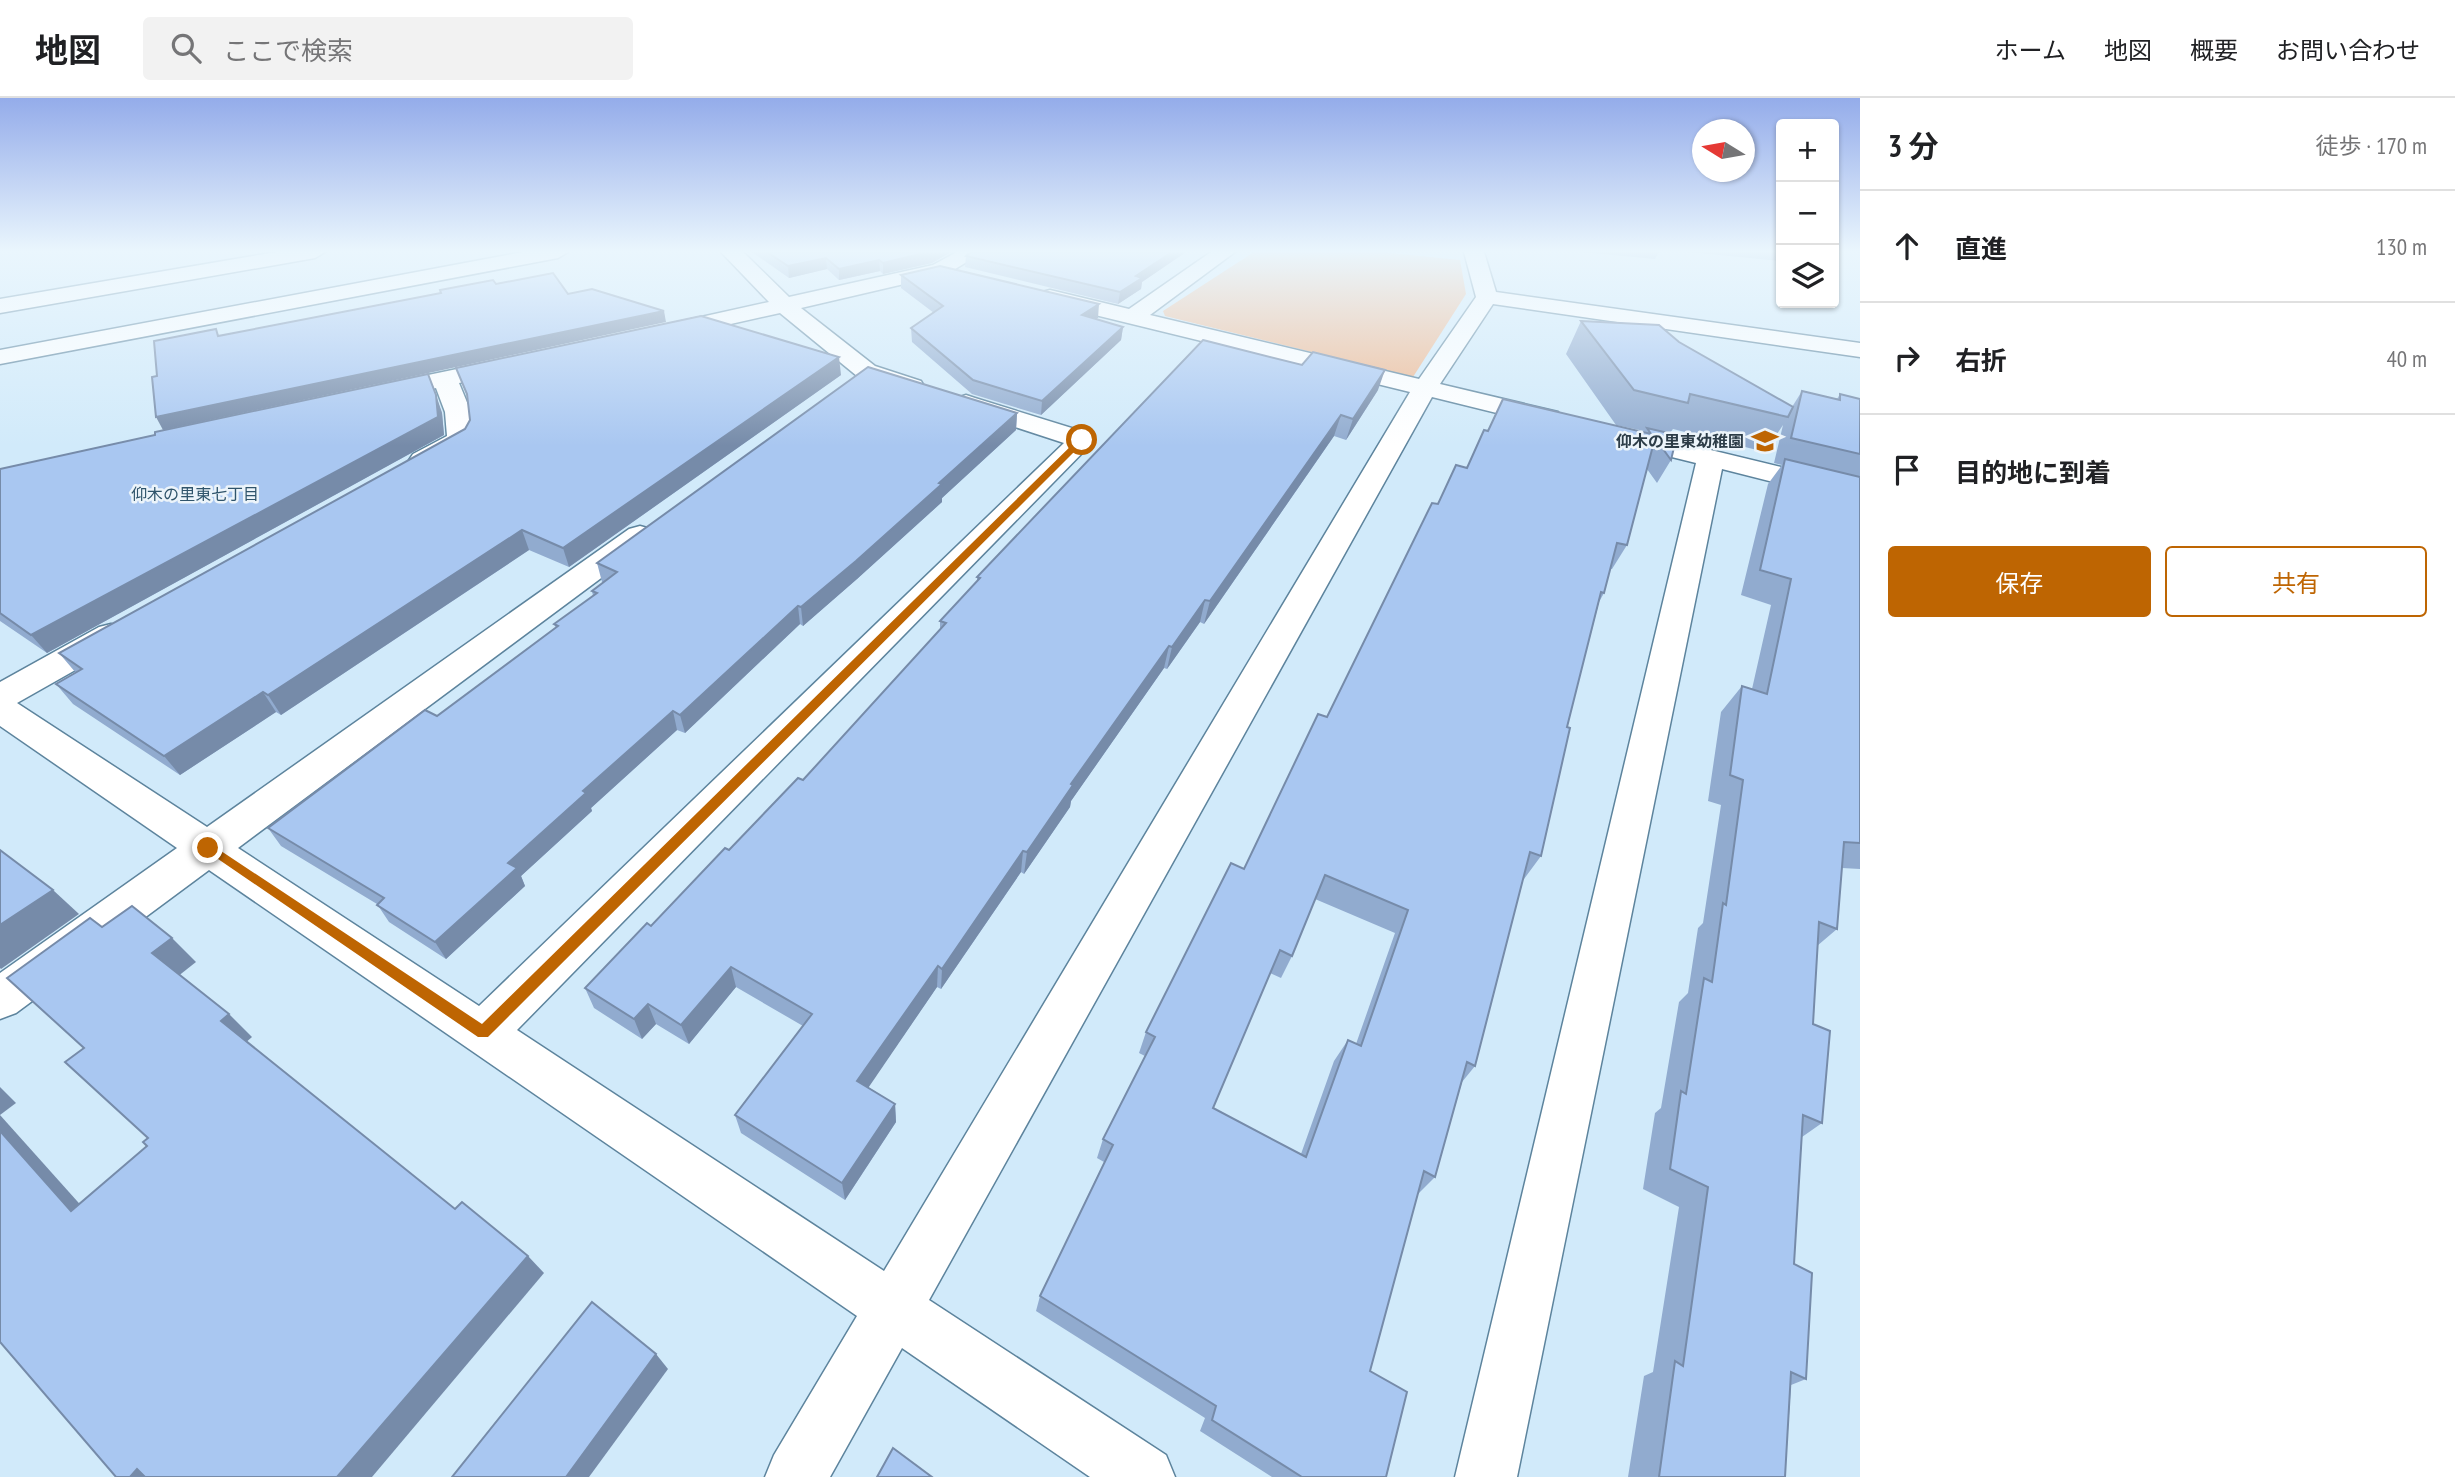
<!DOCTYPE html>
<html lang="ja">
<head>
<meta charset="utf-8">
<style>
	body { margin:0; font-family:"PT Sans Narrow","Noto Sans JP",sans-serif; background:#f2f2f2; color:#202124 }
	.controls { position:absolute; right:21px; top:21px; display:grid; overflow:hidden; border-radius:7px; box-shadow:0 2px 5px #0004 }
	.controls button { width:63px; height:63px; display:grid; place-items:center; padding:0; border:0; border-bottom:2px solid #e0e0e0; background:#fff; color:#202124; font:35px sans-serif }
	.compass { position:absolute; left:1692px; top:21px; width:63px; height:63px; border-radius:50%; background:#fff; box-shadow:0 2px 5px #0004; rotate:281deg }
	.stop { position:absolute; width:21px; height:21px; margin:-16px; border:5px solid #be6502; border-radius:50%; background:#fff }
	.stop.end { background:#be6502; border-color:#fff; box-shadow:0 2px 7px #0008 }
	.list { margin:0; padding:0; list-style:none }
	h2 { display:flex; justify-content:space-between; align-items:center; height:91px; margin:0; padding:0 28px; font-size:30px }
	h2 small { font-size:23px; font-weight:400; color:#757577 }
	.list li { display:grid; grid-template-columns:46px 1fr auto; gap:21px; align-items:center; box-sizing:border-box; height:112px; padding:0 28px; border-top:2px solid #e0e0e0 }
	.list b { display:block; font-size:26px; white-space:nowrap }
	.list em { font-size:23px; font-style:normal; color:#757577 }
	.actions { display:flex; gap:14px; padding:21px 28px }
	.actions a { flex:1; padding:16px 0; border:2px solid #be6502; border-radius:7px; text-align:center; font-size:24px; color:#be6502 }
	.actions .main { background:#be6502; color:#fff }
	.icon { flex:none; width:38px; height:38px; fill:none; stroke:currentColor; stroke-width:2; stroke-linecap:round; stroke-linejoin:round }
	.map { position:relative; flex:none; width:1860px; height:1379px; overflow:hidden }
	header { display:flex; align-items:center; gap:42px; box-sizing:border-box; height:98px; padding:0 35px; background:#fff; border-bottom:2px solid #e0e0e0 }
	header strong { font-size:33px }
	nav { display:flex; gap:38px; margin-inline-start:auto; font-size:24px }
	.search { width:490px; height:63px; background:#f2f2f2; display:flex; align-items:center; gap:18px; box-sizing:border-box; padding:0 24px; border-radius:7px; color:#757577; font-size:26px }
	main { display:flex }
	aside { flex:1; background:#fff }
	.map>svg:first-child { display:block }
</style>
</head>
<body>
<header>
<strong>地図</strong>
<div class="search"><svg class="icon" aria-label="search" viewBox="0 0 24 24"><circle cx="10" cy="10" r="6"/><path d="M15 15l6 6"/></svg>ここで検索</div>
<nav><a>ホーム</a><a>地図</a><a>概要</a><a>お問い合わせ</a></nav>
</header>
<main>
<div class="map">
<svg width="1860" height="1379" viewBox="0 0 1860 1379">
	<rect width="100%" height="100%" fill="#d1eafa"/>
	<!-- green -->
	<polygon fill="#f0b890" points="1254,154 1380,154 1460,162 1466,196 1413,279 1165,218 1163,213"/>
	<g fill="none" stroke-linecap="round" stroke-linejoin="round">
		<!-- minor casing -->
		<g stroke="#5d849d" stroke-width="3">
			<g id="minor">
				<polygon points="276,154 325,154 315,160 0,215 0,201"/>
				<polygon points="721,154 743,154 789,199 933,167 957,154 983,154 947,176 801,210 875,268 921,283 924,288 921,293 912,295 857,278 780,215 664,241 656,239 652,234 656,229 769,204"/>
				<polygon points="1211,154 1235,154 1150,217 1419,281 1476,199 1464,154 1484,154 1496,194 1860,245 1860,259 1493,206 1440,286 1558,314 1562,320 1558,326 1549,328 1432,299 929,1202 1166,1357 1175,1379 1090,1379 902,1250 830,1379 765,1379 774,1357 857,1218 209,772 16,915 0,921 0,875 177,750 0,628 0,584 99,529 111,526 123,529 128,537 123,545 17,605 207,729 629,431 640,428 651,431 655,437 651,443 238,750 479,908 1064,345 957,310 953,305 957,300 966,297 975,300 1091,336 1095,342 517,932 884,1173 1410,294 1042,204 1039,199 1042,194 1050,192 1129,211"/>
				<path d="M510,260L519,262L522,267L519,272L459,285L471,314L474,341L470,347C453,356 434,373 413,368L409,362L413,356L447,338L445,314L436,290L380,303L371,300L367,295L371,290L380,287Z"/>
				<polygon points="1624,331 1860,388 1860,406 1722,371 1517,1379 1455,1379 1696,365 1615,345 1611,339 1615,333"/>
			</g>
		</g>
		<!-- tertiary casing -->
		<g stroke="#5d849d" stroke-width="3">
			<polygon id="tertiary" points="523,154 568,154 558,160 0,266 0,252"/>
		</g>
		<!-- minor -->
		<use href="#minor" fill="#fff" fill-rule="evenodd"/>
		<!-- tertiary -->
		<use href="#tertiary" fill="#fff" fill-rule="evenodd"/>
	</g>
	<!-- wall -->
	<g fill="#91abcf" fill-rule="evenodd">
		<polygon points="752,154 951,154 932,165 883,176 880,173 839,182 827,171 789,180"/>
		<polygon points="971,154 1186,154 1142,184 1141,191 1118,206 965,169 966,158"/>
		<polygon points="1581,154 1659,154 1655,161"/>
		<polygon points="1688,154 1781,154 1781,163"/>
		<polygon points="1834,154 1840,154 1834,165"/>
		<polygon points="901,177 1098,220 1095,221 1123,229 1121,242 1041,317 972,296 912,244 911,230 934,215 901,190"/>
		<path d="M1581,223L1679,244L1792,309L1802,293L1837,301L1840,296L1860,301V771L1842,770L1837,831L1817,848L1813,926L1822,1025L1802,1039L1794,1166L1806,1281L1791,1287L1785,1379H1628L1644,1278L1653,1274L1679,1109L1643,1091L1655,1015L1661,1010L1679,904L1688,895L1698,830L1703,825L1721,707L1708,703L1721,614L1742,588L1752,591L1771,507L1741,497L1768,386L1782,367L1774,365L1783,327L1765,354L1673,331L1670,335L1671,362L1657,385L1647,371L1627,447L1612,471H1610L1604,495L1599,504L1567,629L1541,758L1524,781H1523L1475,968L1462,984L1435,1079L1417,1097L1370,1273L1386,1379H1272L1200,1333L1205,1320L1036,1213L1040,1198L1104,1064L1097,1060L1103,1041L1145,958L1139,955L1146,934L1244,771L1327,619L1438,406L1467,370L1488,333H1644L1616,327L1566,256ZM1315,801L1395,835L1356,946L1348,942L1334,963L1301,1056L1213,1010L1270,875L1281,880L1292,858Z"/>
		<polygon points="456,270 841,277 569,469 529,452 281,617 276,614 180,677 73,606 56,586 76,575 59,555 465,331 470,322 468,300"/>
		<polygon points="428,276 442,315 444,337 47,555 0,523 0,371"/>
		<polygon points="1378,292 1346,342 1334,338 1204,526 1200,524 1167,571 1164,570 1071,703 1070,709 1024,776 1021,774 941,891 937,889 868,989 895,1006 896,1024 845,1102 741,1035 735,1017 803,928 736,889 689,946 656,926 642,941 594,910 585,890 803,682 940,532 940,523 977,483 977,479"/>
		<polygon points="1017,315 1016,332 942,400 942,404 857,481 803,528 800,526 685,635 677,632 591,710 592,713 521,778 525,788 446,861 389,824 377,806 281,748 268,730 437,618 556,530 554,526 593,498 592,493 604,484 602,484 597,465"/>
	</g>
	<!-- shaded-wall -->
	<g fill="#768ba9">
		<polygon points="928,154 951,154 932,165 883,176 883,165"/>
		<polygon points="1172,154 1186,154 1142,184 1141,191 1118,206 1120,194 1136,178"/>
		<polygon points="826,160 827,171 789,180 788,168"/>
		<polygon points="879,162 880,173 839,182 839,171"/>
		<polygon points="1099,206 1098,220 1081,231 1082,217"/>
		<polygon points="664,213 666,224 163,332 156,319"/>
		<polygon points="1123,229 1121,242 1041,317 1042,303"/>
		<polygon points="839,259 841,277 569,469 563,450"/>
		<polygon points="1385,272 1378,292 1346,342 1353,321"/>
		<polygon points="436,297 442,315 444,337 47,555 31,537"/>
		<polygon points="1017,315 1016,332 942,400 942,404 857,481 803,528 801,509"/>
		<polygon points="1341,317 1334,338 1204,526 1210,503"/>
		<polygon points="522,432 529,452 281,617 268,597"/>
		<polygon points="1205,502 1200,524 1167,571 1172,549"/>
		<polygon points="798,508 800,526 685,635 680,617"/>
		<polygon points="1169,548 1164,570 1071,703 1070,709 1024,776 1027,754 1071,686"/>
		<polygon points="263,594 276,614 180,677 164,658"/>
		<polygon points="673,613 677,632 591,710 592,713 521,778 525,788 446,861 435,844 508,765 583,693"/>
		<polygon points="1023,753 1021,774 941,891 942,871"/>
		<polygon points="53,792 79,816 1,871 0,870 0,827"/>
		<polygon points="172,840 196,864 177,879 152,855"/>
		<polygon points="938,868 937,889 860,1002 857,983"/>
		<polygon points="731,869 736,889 689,946 681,927"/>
		<polygon points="648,906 656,926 642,941 634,921"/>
		<polygon points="229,916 252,939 244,946 221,923"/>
		<polygon points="0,989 16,1005 0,1017"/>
		<polygon points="895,1006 896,1024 845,1102 842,1085"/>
		<polygon points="0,1017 103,1132 71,1113 0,1033"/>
		<polygon points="528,1158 544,1175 372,1379 337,1379"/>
		<polygon points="656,1256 668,1271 589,1379 566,1379"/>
		<polygon points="137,1371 165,1379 130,1379"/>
	</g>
	<!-- building -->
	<g fill="#a9c7f1" stroke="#768ba9" stroke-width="2" fill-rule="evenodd">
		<polygon points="767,154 928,154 883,165 879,162 839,171 826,160 788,168"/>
		<polygon points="971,154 1172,154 1136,178 1142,180 1120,194 966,158"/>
		<polygon points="940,168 1099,206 1082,217 1123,229 1042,303 973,282 911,230 943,208 901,177"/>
		<polygon points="553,175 568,196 592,191 664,213 156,319 152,279 157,278 154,243 216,231 218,238 441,195 440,192 493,182 496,186"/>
		<polygon points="701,218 839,259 563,450 522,432 268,597 263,594 164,658 56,586 82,571 59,555 465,331 470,322 467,296 456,270"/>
		<polygon points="1581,223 1659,227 1679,244 1793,309 1788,319 1690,296 1688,305 1634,292"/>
		<polygon points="1203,242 1302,267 1313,254 1385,272 1353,321 1341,317 1210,503 1205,502 1172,549 1169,548 1071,686 1073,687 1027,754 1023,753 942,871 938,868 857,983 895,1006 842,1085 735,1017 812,916 731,869 681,927 648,906 634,921 585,890 647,825 651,828 725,750 729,752 798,680 803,682 946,525 940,523 980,480 977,479"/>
		<polygon points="868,269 1017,315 939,385 942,386 856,463 801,509 798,508 680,617 673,613 583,693 586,695 508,765 517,770 435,844 377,807 384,800 268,730 425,612 437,618 558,528 554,526 597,495 592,493 617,474 597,465"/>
		<polygon points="428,276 436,297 438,319 31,537 0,515 0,371 155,337 155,334"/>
		<polygon points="1802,293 1840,302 1840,296 1860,301 1860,356 1791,340"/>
		<path d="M1503,301L1651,336L1647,330L1677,337L1671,362L1655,340L1627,447L1617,445L1604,495L1601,494L1567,629L1570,630L1541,758L1530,754L1475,968L1467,964L1435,1079L1424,1073L1370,1273L1407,1294L1386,1379H1302L1212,1322L1216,1308L1040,1198L1113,1047L1103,1041L1155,939L1146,934L1231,765L1244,771L1318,616L1327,619L1432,405L1438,406L1456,367L1467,370L1484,332L1488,333ZM1325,777L1408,812L1361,948L1348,942L1306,1059L1213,1010L1280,852L1292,858Z"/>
		<polygon points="1785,361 1860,379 1860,745 1844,744 1837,831 1819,824 1813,926 1830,933 1822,1025 1803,1017 1794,1166 1812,1175 1806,1281 1791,1274 1785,1379 1659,1379 1675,1263 1683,1268 1708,1089 1670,1071 1681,993 1686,996 1704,880 1712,884 1723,805 1726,807 1743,682 1730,677 1742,588 1767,596 1791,481 1760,472"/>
		<polygon points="0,752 53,792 0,827"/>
		<polygon points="132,808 172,840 152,855 229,916 221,923 455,1111 462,1104 528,1158 337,1379 145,1379 137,1371 130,1379 116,1379 0,1244 0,1033 71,1113 147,1048 143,1044 148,1040 65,964 84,950 7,880 90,820 102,829"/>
		<polygon points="592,1204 656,1256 566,1379 452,1379"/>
		<polygon points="893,1350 932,1379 877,1379"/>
	</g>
	<!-- sky -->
	<linearGradient id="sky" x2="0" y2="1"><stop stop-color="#94acea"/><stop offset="0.44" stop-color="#eaf6fd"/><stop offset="1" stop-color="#eaf6fd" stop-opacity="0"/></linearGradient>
	<rect width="1860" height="348" fill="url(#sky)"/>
	<!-- route -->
	<polygon fill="#be6502" points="1079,340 1086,342 488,939 478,939 202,750 208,745 212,747 482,926"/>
	<!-- icons -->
	<defs>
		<g id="school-bare" transform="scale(2.1)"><path d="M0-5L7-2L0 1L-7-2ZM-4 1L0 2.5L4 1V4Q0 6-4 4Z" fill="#be6502" stroke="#ecf4fa" stroke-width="2.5" paint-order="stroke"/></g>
	</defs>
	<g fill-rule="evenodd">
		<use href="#school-bare" x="1765" y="343"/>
	</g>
	<g text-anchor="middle" stroke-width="5" stroke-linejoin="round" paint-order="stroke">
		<!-- far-poi labels -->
		<g font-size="16" font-weight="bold" fill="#2c3c47" stroke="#ecf4fa" text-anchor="end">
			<text x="1744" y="349">仰木の里東幼稚園</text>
		</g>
		<!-- far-neighbourhood labels -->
		<g font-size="16" fill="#2f546b" stroke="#ecf4fa">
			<text x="195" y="402">仰木の里東七丁目</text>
		</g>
	</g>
</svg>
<div class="controls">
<button>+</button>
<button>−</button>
<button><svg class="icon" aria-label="layers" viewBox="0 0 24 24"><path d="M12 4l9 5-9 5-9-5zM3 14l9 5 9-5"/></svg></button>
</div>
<svg class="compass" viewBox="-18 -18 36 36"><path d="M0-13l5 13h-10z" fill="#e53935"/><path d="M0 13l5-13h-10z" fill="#757577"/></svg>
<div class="stop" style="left:1082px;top:342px"></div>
<div class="stop end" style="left:208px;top:750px"></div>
</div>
<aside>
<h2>3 分<small>徒歩 · 170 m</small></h2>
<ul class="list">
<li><svg class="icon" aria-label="ahead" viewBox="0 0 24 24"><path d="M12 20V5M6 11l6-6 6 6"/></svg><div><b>直進</b></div><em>130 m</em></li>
<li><svg class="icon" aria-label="right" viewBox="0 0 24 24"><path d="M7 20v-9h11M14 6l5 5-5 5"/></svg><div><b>右折</b></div><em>40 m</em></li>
<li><svg class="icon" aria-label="arrive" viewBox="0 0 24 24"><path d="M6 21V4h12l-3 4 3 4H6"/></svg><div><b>目的地に到着</b></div></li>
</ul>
<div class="actions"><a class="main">保存</a><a>共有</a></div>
</aside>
</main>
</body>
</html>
